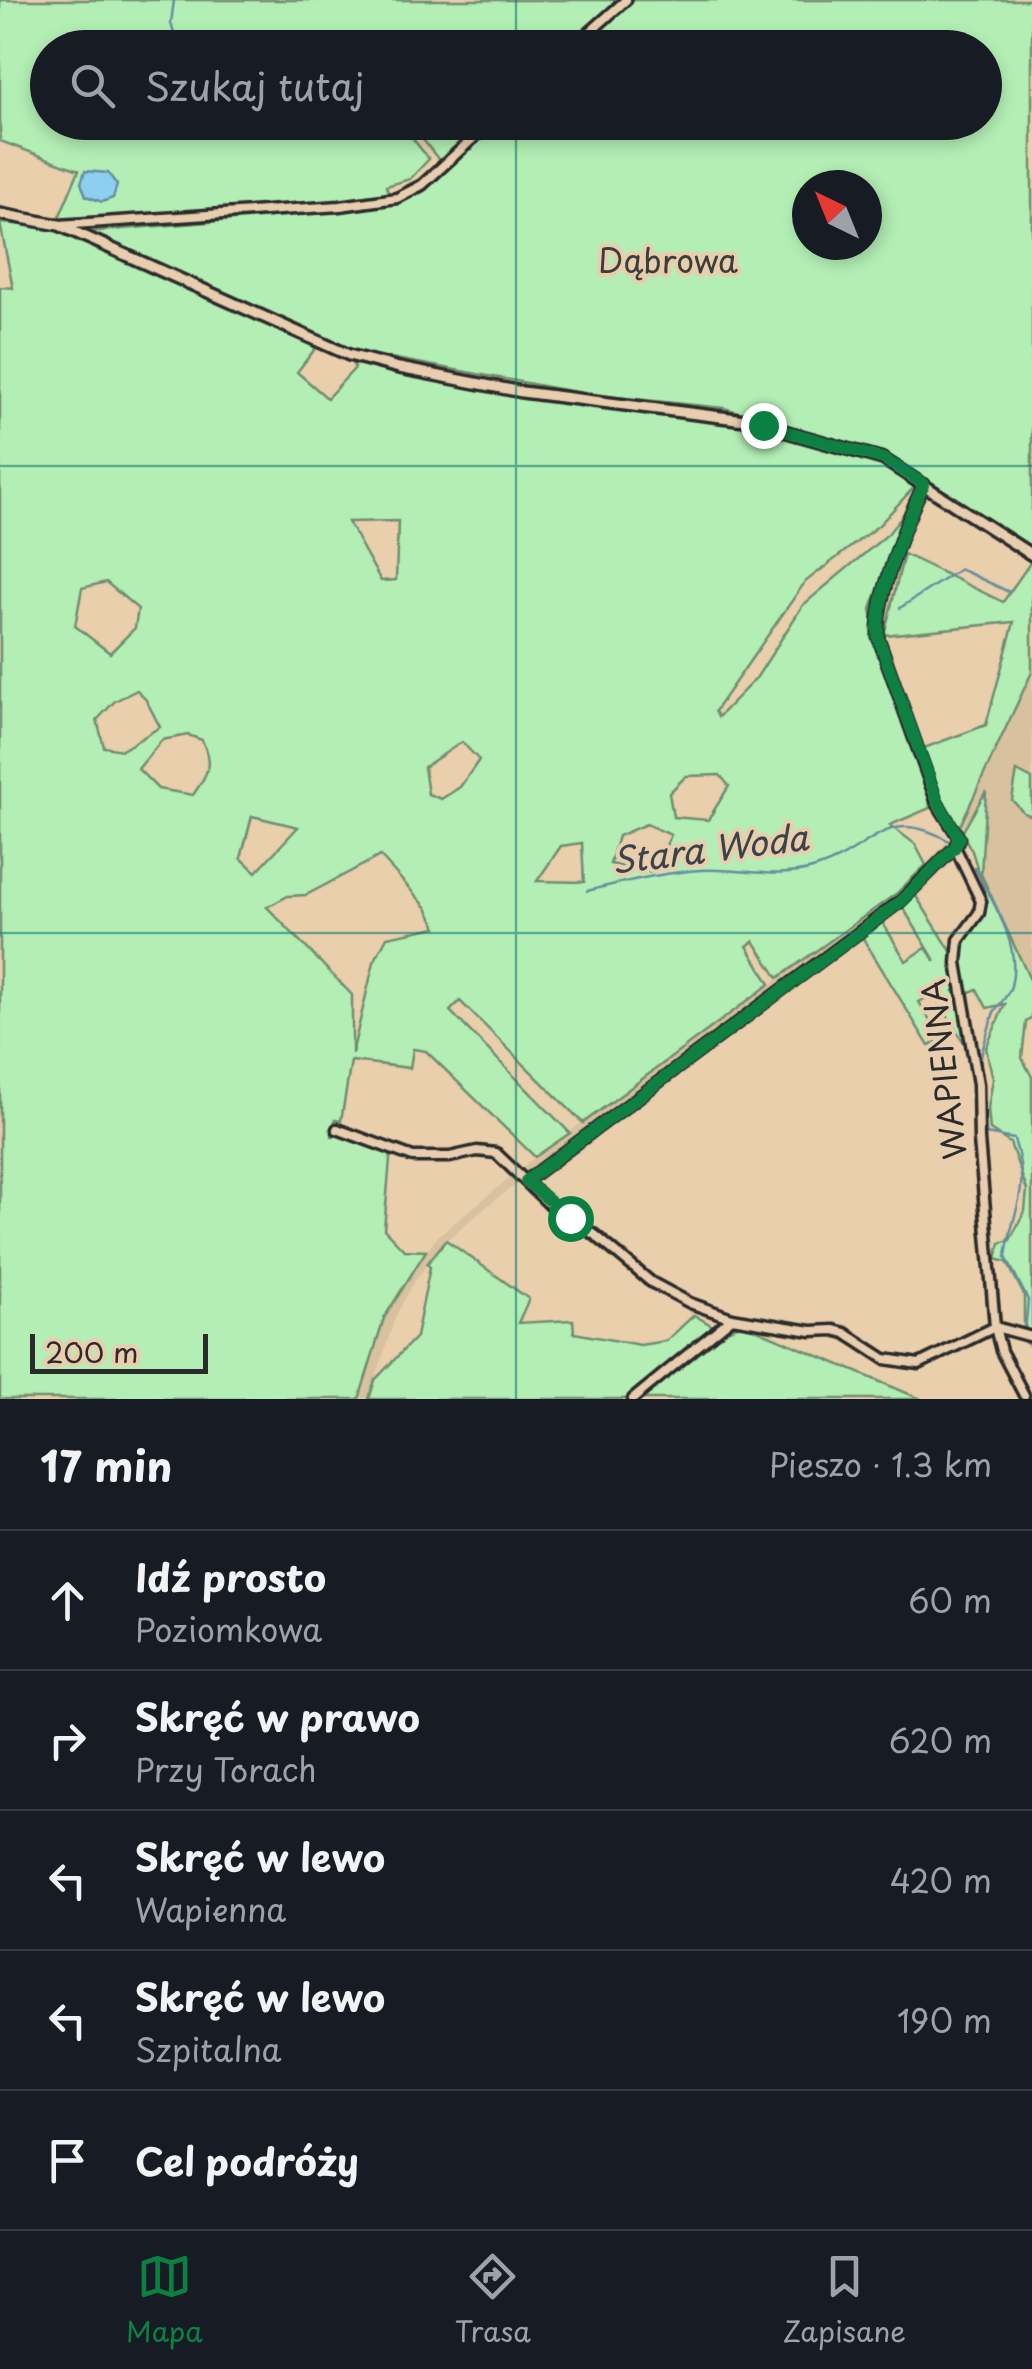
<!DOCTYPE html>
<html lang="pl">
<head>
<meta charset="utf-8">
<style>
	body { margin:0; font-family:"Playpen Sans",sans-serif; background:#242831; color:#f1f3f6 }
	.compass { position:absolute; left:792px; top:170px; width:90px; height:90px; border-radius:50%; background:#171b24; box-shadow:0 5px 15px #0003; rotate:317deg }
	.scale { position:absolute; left:30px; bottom:25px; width:178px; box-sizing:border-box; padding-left:10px; border:5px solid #2b2b2b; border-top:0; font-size:28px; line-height:35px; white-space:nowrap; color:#2b2b2b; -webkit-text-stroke:8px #e8ceaf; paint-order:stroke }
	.stop { position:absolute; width:30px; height:30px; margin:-22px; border:8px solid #0b8043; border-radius:50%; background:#fff }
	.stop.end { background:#0b8043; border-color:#fff; box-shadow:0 2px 10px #0008 }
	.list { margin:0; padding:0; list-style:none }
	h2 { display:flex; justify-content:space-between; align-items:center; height:130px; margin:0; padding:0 40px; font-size:42px }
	h2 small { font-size:32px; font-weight:400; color:#9ea1a6 }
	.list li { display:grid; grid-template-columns:65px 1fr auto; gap:30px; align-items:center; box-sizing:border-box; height:140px; padding:0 40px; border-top:2px solid #363941 }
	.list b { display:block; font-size:38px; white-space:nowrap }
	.list p { margin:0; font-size:32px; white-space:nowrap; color:#9ea1a6 }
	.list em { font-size:32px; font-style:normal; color:#9ea1a6 }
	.icon { flex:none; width:55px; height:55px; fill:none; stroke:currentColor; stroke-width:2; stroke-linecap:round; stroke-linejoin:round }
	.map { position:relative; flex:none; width:1032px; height:1399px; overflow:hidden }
	.search { position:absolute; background:#171b24; box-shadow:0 5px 15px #0003; left:30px; right:30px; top:30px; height:110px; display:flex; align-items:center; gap:25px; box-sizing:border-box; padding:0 35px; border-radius:55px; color:#9ea1a6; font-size:38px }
	.sheet { height:830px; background:#171b24 }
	nav { display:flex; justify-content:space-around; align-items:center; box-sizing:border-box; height:140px; border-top:2px solid #363941; background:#171b24; font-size:28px; color:#9ea1a6 }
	nav a { display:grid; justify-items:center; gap:5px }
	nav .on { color:#0b8043 }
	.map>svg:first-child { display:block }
</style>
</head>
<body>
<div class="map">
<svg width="1032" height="1399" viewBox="0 0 1032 1399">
	<rect width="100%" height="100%" fill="#e9cfac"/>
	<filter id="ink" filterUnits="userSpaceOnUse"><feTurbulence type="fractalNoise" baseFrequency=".01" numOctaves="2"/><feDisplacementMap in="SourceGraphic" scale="20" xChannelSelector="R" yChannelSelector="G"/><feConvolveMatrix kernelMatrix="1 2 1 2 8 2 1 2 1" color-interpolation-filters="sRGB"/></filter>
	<g filter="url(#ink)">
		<!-- built -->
		<polygon fill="#d8c19e" points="1032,674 1032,984 981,874 985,794 962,833 932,869 899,899 495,1200 446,1240 414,1282 396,1315 369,1399 359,1399 384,1318 407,1278 439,1235 535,1157 897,893 926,865 959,828"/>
		<!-- green -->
		<g fill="#b3efb5" stroke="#6f8d70" stroke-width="2.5" fill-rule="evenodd">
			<polygon points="0,0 622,0 569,47 351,48 345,40 339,44 341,48 48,48 48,122 400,123 429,159 410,179 386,186 389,195 338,203 58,220 79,170 0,141"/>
			<path d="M630,0H1032V551L887,454L724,408L586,394L353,351L86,232L342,211L397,201L424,187L495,123L984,122V48L576,47ZM807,185H867V245H807Z"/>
			<polygon points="410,123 487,123 442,164"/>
			<path d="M0,223L54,227L318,345L297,372L327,398L355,368L350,360L522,398L724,420L882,462L916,485L879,525L805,582L715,711L718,717L757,677L803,605L888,534L906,511L871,609L877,644L927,782L930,808L890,825L915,844L926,865L897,893L778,978L754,941L747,946L770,984L583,1123L460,1001L450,1011L570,1133L535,1157L426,1051L413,1049L410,1068L351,1061L341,1121L335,1120L332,1136L347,1135L391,1148L384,1229L404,1250L426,1251L384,1318L359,1399H0V287L13,288ZM398,521L396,580L381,581L348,522ZM106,582L138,609L135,628L110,653L75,626L82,588ZM137,690L146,700L160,727L122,750L104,747L97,720L115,701ZM188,735L202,740C213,765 208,774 193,795L158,789L138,769L162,740ZM462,742L479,760L460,787L441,799L428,794L424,767ZM720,775L729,786L708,820L673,817L669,793L686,776ZM252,816L298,827L256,872L241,858ZM646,824L671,835L653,872L610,864L618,836ZM582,843L584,882L537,881L561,846ZM380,856L427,908L437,927L387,937L374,962L352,1054V995L267,907L288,896L306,895Z"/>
			<polygon points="904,554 1003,602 1032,560 1032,672 959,828 941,795 924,748 986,725 1014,622 884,635"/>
			<polygon points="1017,771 1032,779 1032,816 1024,813 1012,800"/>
			<path d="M986,791L981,874L1032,984V1018L1026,1022L1022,1058L1032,1077V1334L1024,1329V1295L1007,1262L996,1259L1000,1243L1010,1240L1025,1211L1027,1190L1010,1143L990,1130L988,1108L993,1079L986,1048L1005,1004L987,1008L977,989L965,994C962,979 955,960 961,945C969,922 984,924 982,894L988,903L972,851L962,833Z"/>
			<polygon points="916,896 951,951 958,989 954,991 959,995 973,1057 934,994 919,1002 941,1039 929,1046 861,935 881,920 906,961 926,948 936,962 902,906"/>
			<polygon points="446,1240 529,1299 518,1323 573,1320 574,1333 640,1345 666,1341 694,1315 716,1328 651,1377 628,1399 369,1399 375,1380 416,1337 430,1267 427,1264"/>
			<polygon points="743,1324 921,1399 637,1399 723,1331"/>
		</g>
		<!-- water -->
		<polygon fill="#8dcfee" stroke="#668da0" stroke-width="2.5" points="85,171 108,173 117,185 113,198 102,202 86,196 81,183"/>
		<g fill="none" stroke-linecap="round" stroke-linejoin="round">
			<!-- stream -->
			<g stroke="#668da0" stroke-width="2.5">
				<polyline points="174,0 171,23 178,48"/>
				<polyline points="137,140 175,122"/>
				<polyline points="913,471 924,479"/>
				<polyline points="931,483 962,504"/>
				<polyline points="900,608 960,569 1009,592"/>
				<path d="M975,868C993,903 1022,945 1011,986C1008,997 1000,1003 994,1012C993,1015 981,1053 981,1057C978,1083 987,1110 986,1134L1014,1139C1032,1197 1012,1206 1006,1257L1028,1300L1024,1342L1032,1347"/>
				<path d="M587,891C622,882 664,872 701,870C739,868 778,880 816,868C874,850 884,804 949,841"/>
			</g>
			<!-- minor casing -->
			<g stroke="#2b2b2b" stroke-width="15">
				<g id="minor">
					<polyline points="572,48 626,0"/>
					<polyline points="59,225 340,206 397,198 422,185 491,122"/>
					<path d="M924,484C906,520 876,598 878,637L937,803L959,838L955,847L981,901L979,913L959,940L957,963L978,1084L979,1140L995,1327L1001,1351L1024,1395"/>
					<polyline points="337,1129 413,1157 450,1157 477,1151 496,1153 547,1202 595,1235 651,1282 690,1303 732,1318 811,1331 834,1330 845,1333 885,1359 919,1364 995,1327"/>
					<polyline points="526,1181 901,901 955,847"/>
					<polyline points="995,1327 1032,1337"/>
					<polyline points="633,1399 732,1318"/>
				</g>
			</g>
			<!-- major casing -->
			<g stroke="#2b2b2b" stroke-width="16">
				<polyline id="major" points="0,214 59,225 349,355 399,368 522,392 745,420 883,459 1032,555"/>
			</g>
			<!-- minor -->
			<use href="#minor" stroke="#e8ceaf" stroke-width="8"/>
			<!-- major -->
			<use href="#major" stroke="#e8ceaf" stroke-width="9"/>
		</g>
	</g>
	<g fill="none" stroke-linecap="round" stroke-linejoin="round" filter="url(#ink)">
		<!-- route -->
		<path stroke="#0b8043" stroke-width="12" d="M570,1218L526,1181L902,901L955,847L959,838L938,802L878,637C876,597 906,521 924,484L884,459L763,425"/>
	</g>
	<!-- grid -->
	<path fill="none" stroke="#0f766e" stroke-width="2.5" stroke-opacity="0.55" d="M516,0V48M516,122V1399M0,466H1032M0,933H1032"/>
	<g text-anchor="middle" stroke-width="8" stroke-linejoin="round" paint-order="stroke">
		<!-- park labels -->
		<g font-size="32" fill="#393f39" stroke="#e8ceaf">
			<text x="668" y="273">Dąbrowa</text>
		</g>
		<!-- street labels -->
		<g font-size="32" fill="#2b2b2b" stroke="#e8ceaf">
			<text transform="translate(945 1069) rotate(-97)" y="11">WAPIENNA</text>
		</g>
		<!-- water labels -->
		<g font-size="35" font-style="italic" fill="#3a4448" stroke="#e8ceaf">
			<text transform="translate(710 850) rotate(-7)" y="12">Stara Woda</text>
		</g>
	</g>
</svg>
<svg class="compass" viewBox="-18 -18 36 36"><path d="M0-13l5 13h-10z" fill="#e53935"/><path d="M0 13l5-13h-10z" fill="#9ea1a6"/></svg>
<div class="scale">200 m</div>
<div class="stop" style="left:570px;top:1218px"></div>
<div class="stop end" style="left:763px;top:425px"></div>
<div class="search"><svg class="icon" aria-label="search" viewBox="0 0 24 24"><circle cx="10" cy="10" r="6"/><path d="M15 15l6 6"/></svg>Szukaj tutaj</div>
</div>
<section class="sheet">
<h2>17 min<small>Pieszo · 1.3 km</small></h2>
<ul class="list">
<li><svg class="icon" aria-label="ahead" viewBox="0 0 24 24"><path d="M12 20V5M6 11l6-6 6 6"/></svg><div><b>Idź prosto</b><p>Poziomkowa</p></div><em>60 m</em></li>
<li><svg class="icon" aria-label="right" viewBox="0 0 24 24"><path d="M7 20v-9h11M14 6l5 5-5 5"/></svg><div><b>Skręć w prawo</b><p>Przy Torach</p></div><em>620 m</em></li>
<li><svg class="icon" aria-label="left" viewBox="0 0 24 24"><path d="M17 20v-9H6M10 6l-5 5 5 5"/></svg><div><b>Skręć w lewo</b><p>Wapienna</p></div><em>420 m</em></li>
<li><svg class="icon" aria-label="left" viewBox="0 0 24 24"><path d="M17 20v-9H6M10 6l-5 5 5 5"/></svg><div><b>Skręć w lewo</b><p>Szpitalna</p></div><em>190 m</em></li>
<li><svg class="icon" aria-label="arrive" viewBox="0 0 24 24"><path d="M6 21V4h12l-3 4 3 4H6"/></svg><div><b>Cel podróży</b></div></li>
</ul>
</section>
<nav>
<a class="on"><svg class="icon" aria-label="map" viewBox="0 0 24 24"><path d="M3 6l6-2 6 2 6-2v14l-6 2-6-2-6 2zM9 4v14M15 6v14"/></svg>Mapa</a>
<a><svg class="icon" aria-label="directions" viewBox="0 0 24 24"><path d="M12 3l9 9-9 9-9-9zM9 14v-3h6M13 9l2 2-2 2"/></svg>Trasa</a>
<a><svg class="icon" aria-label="saved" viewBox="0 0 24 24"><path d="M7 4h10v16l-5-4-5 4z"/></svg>Zapisane</a>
</nav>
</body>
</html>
